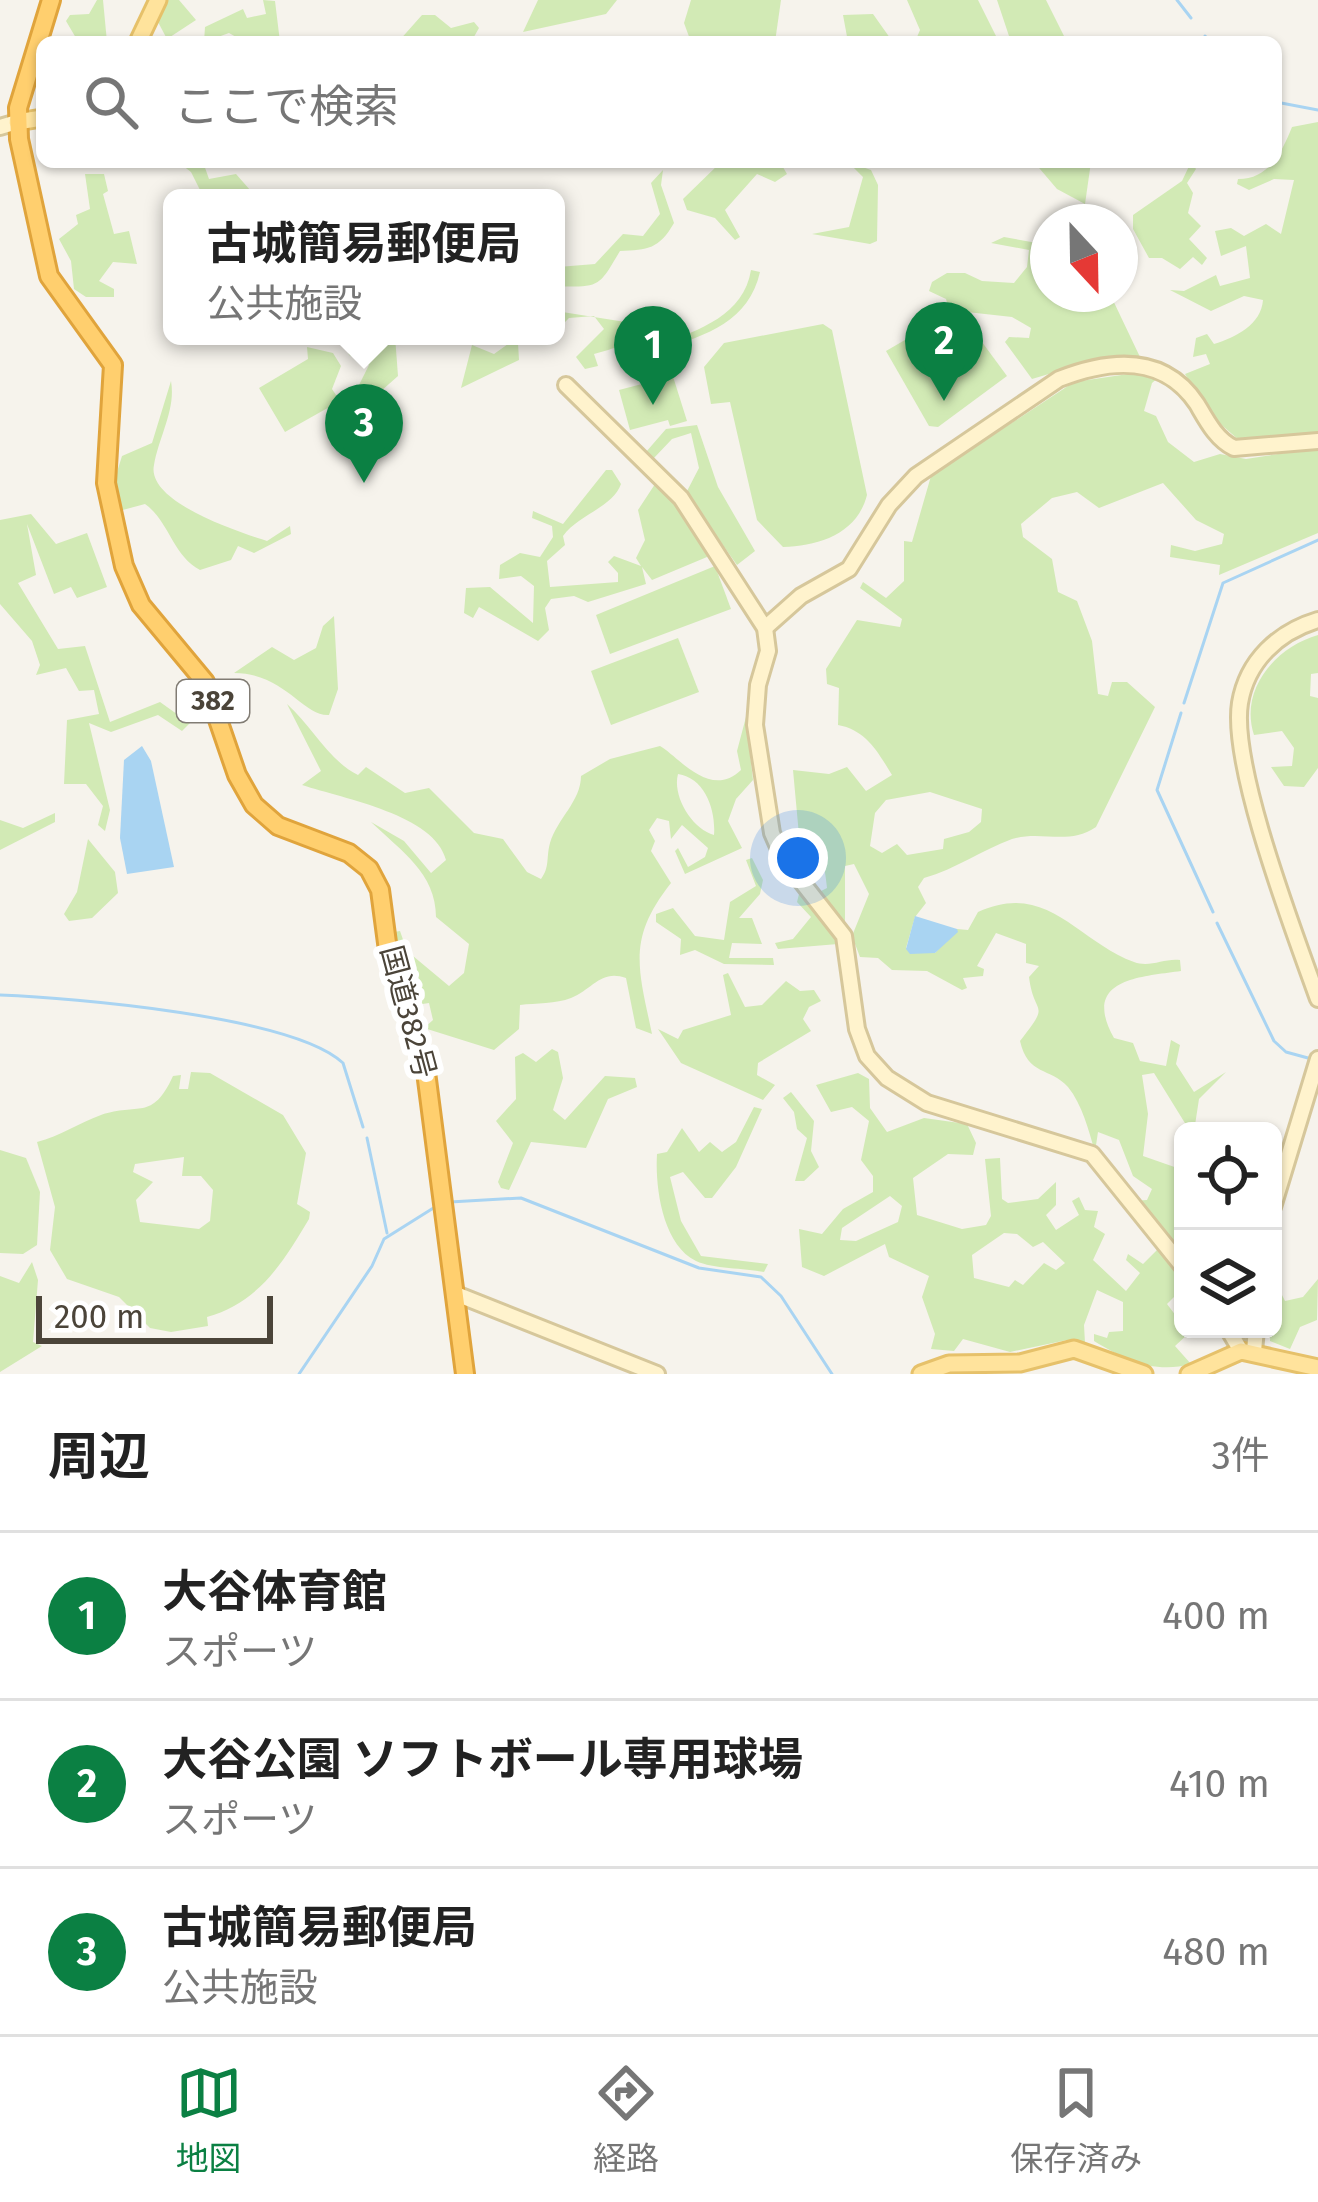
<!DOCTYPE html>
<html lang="ja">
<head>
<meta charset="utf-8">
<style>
	body { margin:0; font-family:"Fira Sans","Noto Sans JP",sans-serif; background:#f2f2f2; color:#222 }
	.controls { position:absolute; right:36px; bottom:36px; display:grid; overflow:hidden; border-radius:18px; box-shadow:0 3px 9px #0004 }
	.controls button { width:108px; height:108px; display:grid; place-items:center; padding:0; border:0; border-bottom:3px solid #e0e0e0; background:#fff; color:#222; font:60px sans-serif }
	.compass { position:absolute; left:1030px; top:204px; width:108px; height:108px; border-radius:50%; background:#fff; box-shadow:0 3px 9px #0004; rotate:158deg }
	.scale { position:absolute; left:36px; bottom:30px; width:237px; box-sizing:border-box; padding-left:12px; border:6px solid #4b4439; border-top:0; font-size:33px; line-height:42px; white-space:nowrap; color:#4b4439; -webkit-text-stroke:9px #fff; paint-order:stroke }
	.you { position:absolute; left:798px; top:858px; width:42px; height:42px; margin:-30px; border:9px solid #fff; border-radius:50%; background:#1a73e8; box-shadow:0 0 0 18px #1a73e833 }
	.badge { display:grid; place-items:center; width:78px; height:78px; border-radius:50%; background:#0b8043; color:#fff; font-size:39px; font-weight:700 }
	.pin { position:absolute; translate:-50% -99px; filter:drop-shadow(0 3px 6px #0008) }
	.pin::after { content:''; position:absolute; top:63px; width:42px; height:36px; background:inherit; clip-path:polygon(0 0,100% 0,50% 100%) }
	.popup { position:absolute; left:163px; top:189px; width:402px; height:156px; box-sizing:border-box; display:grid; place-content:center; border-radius:18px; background:#fff; filter:drop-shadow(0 3px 9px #0005); font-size:39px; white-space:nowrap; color:#767676 }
	.popup b { font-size:45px; color:#222 }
	.popup::after { content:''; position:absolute; left:50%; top:100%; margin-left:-24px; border:24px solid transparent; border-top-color:#fff }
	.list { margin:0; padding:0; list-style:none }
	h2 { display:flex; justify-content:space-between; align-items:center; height:156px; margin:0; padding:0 48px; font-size:51px }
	h2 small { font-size:39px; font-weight:400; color:#767676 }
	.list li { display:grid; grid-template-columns:78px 1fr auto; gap:36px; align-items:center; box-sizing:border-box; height:168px; padding:0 48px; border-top:3px solid #e0e0e0 }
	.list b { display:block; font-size:45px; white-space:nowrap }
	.list p { margin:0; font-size:39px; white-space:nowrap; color:#767676 }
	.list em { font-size:39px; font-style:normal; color:#767676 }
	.icon { flex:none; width:66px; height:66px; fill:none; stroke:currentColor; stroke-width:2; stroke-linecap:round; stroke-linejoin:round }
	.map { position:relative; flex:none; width:1318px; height:1374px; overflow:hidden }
	.search { position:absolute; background:#fff; box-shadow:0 3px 9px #0004; left:36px; right:36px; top:36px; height:132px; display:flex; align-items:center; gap:30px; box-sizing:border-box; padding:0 42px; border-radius:18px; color:#767676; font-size:45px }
	.sheet { height:660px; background:#fff }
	nav { display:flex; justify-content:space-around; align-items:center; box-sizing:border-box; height:168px; border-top:3px solid #e0e0e0; background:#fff; font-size:33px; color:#767676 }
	nav a { display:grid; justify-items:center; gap:6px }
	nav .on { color:#0b8043 }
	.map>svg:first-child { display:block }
</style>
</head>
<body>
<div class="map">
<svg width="1318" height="1374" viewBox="0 0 1318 1374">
	<rect width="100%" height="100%" fill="#f6f3ec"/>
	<!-- green -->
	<g fill="#d2eab5" fill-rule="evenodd">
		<polygon points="97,0 103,0 107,42 76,38 66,21 70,15 89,14"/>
		<polygon points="168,0 179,0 196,20 167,39 158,22"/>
		<polygon points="263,0 275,1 280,42 245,42 229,33 204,42 205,27 243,9 247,18 266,14"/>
		<polygon points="538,0 617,0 606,14 523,32"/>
		<polygon points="691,0 781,0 775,42 691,42 684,23"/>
		<polygon points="907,0 978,0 999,42 848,42 843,15 873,14 890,38 917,37 920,30"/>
		<polygon points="997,0 1046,0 1067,42 1011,42"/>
		<polygon points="422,15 435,15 451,28 474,22 479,28 471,42 398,42"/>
		<path d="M1318,122V434L1240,441L1209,414L1185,374L1210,364L1206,354L1193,357L1196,338L1207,334L1214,344C1236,337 1261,325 1263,300L1244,296L1211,311L1170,290L1184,291L1216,275L1220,286L1250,278L1246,246L1221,256L1215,231L1231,228L1244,236L1266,224L1281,234L1294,180L1274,179L1249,190L1237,184L1238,179C1269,179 1282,152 1292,127Z"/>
		<polygon points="178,162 203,162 209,179 236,174 257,198 204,198 191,172"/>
		<polygon points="721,162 780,162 787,174 775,182 757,174 725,210 740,237 735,240 715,218 687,210 683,199"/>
		<polygon points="848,162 871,170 878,185 877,241 870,244 812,234 849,227 863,177"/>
		<polygon points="1034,162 1091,162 1085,204 1057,189"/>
		<polygon points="1191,162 1196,169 1187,183 1193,193 1188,213 1201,226 1189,239 1207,258 1202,265 1193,257 1180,269 1162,258 1149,258 1133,229 1133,215 1182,181"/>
		<path d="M663,170L661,185L674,223C659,249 648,250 620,251C599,286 601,288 556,286V258L558,267L595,264L623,234L643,236L660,214L651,183Z"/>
		<polygon points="85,174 104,174 108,191 103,194 114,234 129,231 137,264 113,262 99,281 114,289 114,297 86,297 74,289 71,261 59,239 78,224 76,215 90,209"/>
		<polygon points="1004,237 1048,245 1048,294 1110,294 1140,357 1089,362 1032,379 1005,342 1009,337 1029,338 1031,328 1012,317 949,310 946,299 929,291 932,282 947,273 965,273 982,281 1014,283 1027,267 1029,250 991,243"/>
		<path d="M751,270L760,272C749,321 707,335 663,349L662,344C699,330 744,315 751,270Z"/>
		<path d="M556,311L638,324C633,346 613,348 594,354L598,366L585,369L576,357L604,329L594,316L569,318L556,331Z"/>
		<path d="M823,324L832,330L867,495C857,534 819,546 783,547L757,520L730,402L711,404L704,367L724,343Z"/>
		<polygon points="929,326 979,338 1007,376 938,427 929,426 886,351"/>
		<polygon points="343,336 395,336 398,376 363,407 354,407 352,399 369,365 349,355"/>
		<polygon points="508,336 518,343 519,360 461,388 472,345 494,354 508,344"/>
		<polygon points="307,347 333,353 341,366 332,389 340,401 285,432 259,388 308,359"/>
		<polygon points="670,367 687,421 670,426 668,420 630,430 619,390 661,379 661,373"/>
		<path d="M1135,373L1160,376L1152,383L1144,411L1156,416L1168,442L1194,462L1220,454L1246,459L1318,448V533L1219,575L1220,565L1170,557L1171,545L1195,551L1222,544L1224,534L1196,520L1163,483L1099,508L1077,492L1052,498L1021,524L1023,537L1052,559L1058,592L1077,601L1092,641L1098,694L1108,696L1112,682H1127L1155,707L1096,827C1068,846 1042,830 1012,839C982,850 956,869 924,878L918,887L926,903L915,917L906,948L935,953L957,929L968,930L978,912C1047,880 1077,941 1134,962C1150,968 1164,958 1180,960L1181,971C1139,977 1081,979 1114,1038L1133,1043L1140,1061L1166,1066L1171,1040L1180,1045L1176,1064L1194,1092L1226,1072L1199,1099L1195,1125L1188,1128L1154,1073L1142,1075L1148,1114L1143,1156L1183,1170V1260L1133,1201L1147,1200L1152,1189L1133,1176L1119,1140L1098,1132L1095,1152C1089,1131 1082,1104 1068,1087C1050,1067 1028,1076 1020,1041C1052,1000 1034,1018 1029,977L1039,966L1026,963V944L996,933L977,966L984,969L983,976L963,978L967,988L962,990L927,971L892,970L878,958L860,957L852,936L869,894L854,864L845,866V924L840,925L817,893L827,888C825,866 821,843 799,835L793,770L829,774L847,767L866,791L892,775C878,752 866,730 838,725L839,688L827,684L826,669L857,620L900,627L902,619L860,588L863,582L886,598L904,581V541L912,542L931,476L1074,382ZM930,792L982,809L981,822L969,832L944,839L943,849L907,855L897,844L882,853L870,846L875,813L886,800Z"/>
		<path d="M171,381C176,410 159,436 154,465C146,502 239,532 267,541L290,526L291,534L254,553L238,546L231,560L200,570C173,556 169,521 145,504L119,511L112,488L122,456L152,443Z"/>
		<polygon points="697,425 718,487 755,551 737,565 686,493 699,468 691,433 672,439 653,459 646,452 666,429"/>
		<path d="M606,470H612L621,484C613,507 578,515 563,536L565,545L547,561L550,587L618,582V573L608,562L614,556L641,566L636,558L645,540L638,510L657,481L709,548L707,557L652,580L642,567L646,584L588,602L574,596L551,599L545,608L549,630L538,641L479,607L473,618L464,613L466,588L490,587L533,623L534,586L521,576L499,579L500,565L520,553L540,557L553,537L552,526L532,518L533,511L563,524Z"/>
		<polygon points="31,514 56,544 87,533 107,587 77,598 71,587 54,594 27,524 36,575 18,583 58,649 85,646 110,722 160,702 181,717 190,709 185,702 200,693 205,708 182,731 158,715 111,732 89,723 110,810 105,831 98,825 103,806 86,784 64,784 67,720 99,714 94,690 79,691 66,668 36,675 40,665 32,641 0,604 0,520"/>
		<polygon points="715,566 731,609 610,654 596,615"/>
		<path d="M334,616L338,689L329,715C304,717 284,673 234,673L272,647L294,660L316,648L323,626Z"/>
		<path d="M1318,635V673L1311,674L1310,696L1318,698V768L1304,787L1284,786L1271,767L1292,766L1294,748L1282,731L1254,735C1239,689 1276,647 1318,635Z"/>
		<polygon points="678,638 699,692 611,725 591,671"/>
		<path d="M287,704C312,726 329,761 358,775L366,767L405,793L429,788L474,833L503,839L527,872L541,879C550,867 546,858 550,843C557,819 581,801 581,776L610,759L660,746C678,756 710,800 741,770L737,751L746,717L753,780L736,799L728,821L742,848L685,874L675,851L678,848L688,867L705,857L708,848L682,825L671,839L669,821L657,818L649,830L655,841L651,851L671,883C627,939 638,967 652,1034L636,1028L626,978C601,969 593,989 571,998C556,1004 536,1003 520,1005L519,1029L494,1050L424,1028L433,1020L429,1003L410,1006L394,932L400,931L407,951L449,986L464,973L469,944L436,917C436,873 401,851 371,822L404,841L431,873L446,860C435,815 345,799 302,785L321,771ZM678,774C705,778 716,810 714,835C692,829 672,796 678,774Z"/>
		<polygon points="55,813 55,822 0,850 0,820 23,828"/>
		<polygon points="88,839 115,872 118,893 92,918 69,921 64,914 77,892"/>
		<polygon points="752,858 763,880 760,894 739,918 752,918 762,944 732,943 729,958 773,958 774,965 724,964 695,950 680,955 681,939 656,922 656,914 673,908 695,936 724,940 730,902 756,886 746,860"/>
		<polygon points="800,890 839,939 838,944 778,949 775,943 793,939 811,917 797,902"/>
		<polygon points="728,973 745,1007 762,1005 786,981 800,991 814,990 821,1001 809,1007 803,1019 811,1031 758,1063 757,1075 775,1085 763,1100 681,1063 658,1029 678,1039 683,1030 731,1015 723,975"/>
		<polygon points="552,1049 558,1052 563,1078 553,1110 565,1120 605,1076 635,1078 637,1087 608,1099 586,1148 531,1142 509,1190 501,1188 498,1182 513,1143 496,1121 516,1099 515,1057 523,1053 536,1062"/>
		<path d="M191,1072L210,1073L283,1115L306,1153L297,1204L310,1212L309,1219C282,1264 259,1302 207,1317L208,1326L171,1332L150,1328L119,1297L67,1279L50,1250L55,1207L37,1142C60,1136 79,1123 101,1115C138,1102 152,1122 173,1076L181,1075L179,1089H188ZM184,1157L182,1176H201L213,1190L210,1221L199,1229L140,1222L136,1200L153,1182L133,1172L135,1164Z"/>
		<path d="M858,1073L869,1079L870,1108L887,1132L924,1118L967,1124L976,1143L973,1155L948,1154L913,1178L917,1215L962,1229L986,1225L991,1216L985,1159L1000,1158L1002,1199L1008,1203L1038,1199L1056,1182V1205L1046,1215L1056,1230L1079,1215L1072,1201L1079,1197L1085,1210L1098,1211L1094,1227L1105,1234L1093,1260L1126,1291L1140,1273L1126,1260L1128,1254L1143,1264L1157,1250L1183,1278V1288L1167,1304L1189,1333L1175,1346L1191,1364C1155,1374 1125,1360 1094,1341V1334L1107,1338L1109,1332L1123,1331V1302L1097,1290L1084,1325L1085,1343L1067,1340L1010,1352L963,1339L954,1351L931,1349L935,1334L922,1297L929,1276L889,1257L885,1244L824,1276L802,1267L799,1229L822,1234L843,1209L873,1192V1176L861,1160L869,1121L852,1107L831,1112L816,1085ZM890,1196L902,1206L898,1222L856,1241L840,1240L842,1228ZM1004,1233L1017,1234L1033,1247L1043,1242L1065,1263L1056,1270L1044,1263L1023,1285L1015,1280L1009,1287L974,1278L972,1255Z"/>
		<polygon points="791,1092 814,1121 811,1151 819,1167 804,1181 795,1181 807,1138 797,1129 794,1112 783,1098"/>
		<path d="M754,1107L762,1109L736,1167L712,1198H705L683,1172L670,1177L681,1221L701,1256L768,1264L764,1272C744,1268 713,1269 696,1261C662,1244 655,1186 657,1154L667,1152L682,1128L699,1152L710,1142L722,1152L736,1142Z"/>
		<polygon points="0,1150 26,1158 40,1192 37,1245 23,1254 0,1253"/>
		<polygon points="32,1262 38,1280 33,1342 42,1346 0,1372 0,1276 19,1283"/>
		<polygon points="1273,1277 1285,1301 1303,1297 1318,1279 1317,1320 1300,1327 1290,1349 1270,1341"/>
	</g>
	<!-- water -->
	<g fill="#a9d4f2">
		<polygon points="142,746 151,761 174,867 127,874 120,838 124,760"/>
		<polygon points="915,916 957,929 958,932 935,953 910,954 906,949"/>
	</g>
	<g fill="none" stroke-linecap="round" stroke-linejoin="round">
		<!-- stream -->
		<g stroke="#a9d4f2" stroke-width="3">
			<polyline points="1177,0 1191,18"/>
			<polyline points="1205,36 1210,42"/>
			<polyline points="1276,102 1318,110"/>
			<polyline points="1184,703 1223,583 1318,540"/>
			<polyline points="1181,713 1157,790 1213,912"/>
			<polyline points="1217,923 1274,1041 1286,1052 1308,1058"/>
			<path d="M0,995C73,998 293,1016 343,1063L363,1127"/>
			<polyline points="367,1138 387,1233"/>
			<polyline points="450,1202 521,1198 699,1268 761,1277 781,1296 832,1374"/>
			<polyline points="299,1374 372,1266 384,1239 435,1207"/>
		</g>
		<!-- secondary casing -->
		<g stroke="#d6c79b" stroke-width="20">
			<g id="secondary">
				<polyline points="0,127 17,122"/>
				<polyline points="566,385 681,498 765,628 768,651 758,685 755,725 772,833 783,858 844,936 857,1029 867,1056 887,1078 927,1103 1092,1154 1183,1267"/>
				<path d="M1318,620C1278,632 1247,661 1240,703C1230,766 1295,934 1318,999"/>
				<path d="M765,628L801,596L849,569L889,505L916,476L1059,379C1110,359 1164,354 1197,404C1207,421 1216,439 1234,448L1318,441"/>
				<polyline points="1273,1207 1318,1059"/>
				<polyline points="456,1294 657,1374"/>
				<polyline points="1228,1329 1241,1351"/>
				<polyline points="1254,1351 1256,1329"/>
			</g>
		</g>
		<!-- primary casing -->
		<g stroke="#e6c16a" stroke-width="21">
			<g id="primary">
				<polyline points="138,42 158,0"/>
				<polyline points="17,122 42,118"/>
				<polyline points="921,1374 949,1364 1020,1363 1074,1349 1144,1374"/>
				<polyline points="1189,1374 1241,1351 1318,1368"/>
			</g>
		</g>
		<!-- highway casing -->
		<g stroke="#e0a43c" stroke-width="22">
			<polyline id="highway" points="51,0 18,108 19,139 49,276 113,365 106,483 124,566 141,605 205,682 237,775 254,805 278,826 349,853 369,869 380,890 389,958 426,1072 465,1374"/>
		</g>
		<!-- secondary -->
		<use href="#secondary" stroke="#fff3cd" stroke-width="14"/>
		<!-- primary -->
		<use href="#primary" stroke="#ffe39c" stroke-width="15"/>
		<!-- highway -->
		<use href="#highway" stroke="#ffcf6e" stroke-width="16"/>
	</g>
	<g text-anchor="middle" stroke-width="12" stroke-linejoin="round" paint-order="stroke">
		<!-- shield labels -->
		<rect fill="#fff" stroke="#817c74" stroke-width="3" x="177" y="680" width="72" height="42" rx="9"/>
		<g font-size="27" font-weight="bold" fill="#4b4439">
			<text x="213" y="710">382</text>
		</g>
		<!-- street labels -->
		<g font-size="30" fill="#4b4439" stroke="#fff">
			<text transform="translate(408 1012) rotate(75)" y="10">国道382号</text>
		</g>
	</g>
</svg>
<div class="controls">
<button><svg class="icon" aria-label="locate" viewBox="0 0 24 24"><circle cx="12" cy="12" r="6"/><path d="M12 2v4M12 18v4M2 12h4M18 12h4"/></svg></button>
<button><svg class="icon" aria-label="layers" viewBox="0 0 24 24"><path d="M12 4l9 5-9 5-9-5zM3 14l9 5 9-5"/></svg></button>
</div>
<svg class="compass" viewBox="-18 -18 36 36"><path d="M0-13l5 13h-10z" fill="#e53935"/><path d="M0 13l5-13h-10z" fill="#767676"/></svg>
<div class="scale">200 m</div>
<div class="you"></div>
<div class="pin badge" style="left:653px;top:405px">1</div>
<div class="pin badge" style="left:944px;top:401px">2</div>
<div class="pin badge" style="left:364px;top:483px">3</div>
<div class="popup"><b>古城簡易郵便局</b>公共施設</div>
<div class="search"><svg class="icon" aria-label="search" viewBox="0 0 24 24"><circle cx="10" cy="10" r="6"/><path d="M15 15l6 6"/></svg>ここで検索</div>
</div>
<section class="sheet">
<h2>周辺<small>3件</small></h2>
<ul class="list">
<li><span class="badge">1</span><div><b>大谷体育館</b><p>スポーツ</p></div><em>400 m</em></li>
<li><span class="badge">2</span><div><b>大谷公園 ソフトボール専用球場</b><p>スポーツ</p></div><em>410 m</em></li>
<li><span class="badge">3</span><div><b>古城簡易郵便局</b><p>公共施設</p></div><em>480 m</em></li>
</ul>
</section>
<nav>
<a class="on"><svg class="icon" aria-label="map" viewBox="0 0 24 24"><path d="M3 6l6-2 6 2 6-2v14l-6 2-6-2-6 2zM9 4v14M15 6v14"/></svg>地図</a>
<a><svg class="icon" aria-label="directions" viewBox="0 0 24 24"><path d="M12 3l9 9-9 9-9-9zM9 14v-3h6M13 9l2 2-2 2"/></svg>経路</a>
<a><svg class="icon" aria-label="saved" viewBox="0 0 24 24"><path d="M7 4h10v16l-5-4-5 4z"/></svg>保存済み</a>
</nav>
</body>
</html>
